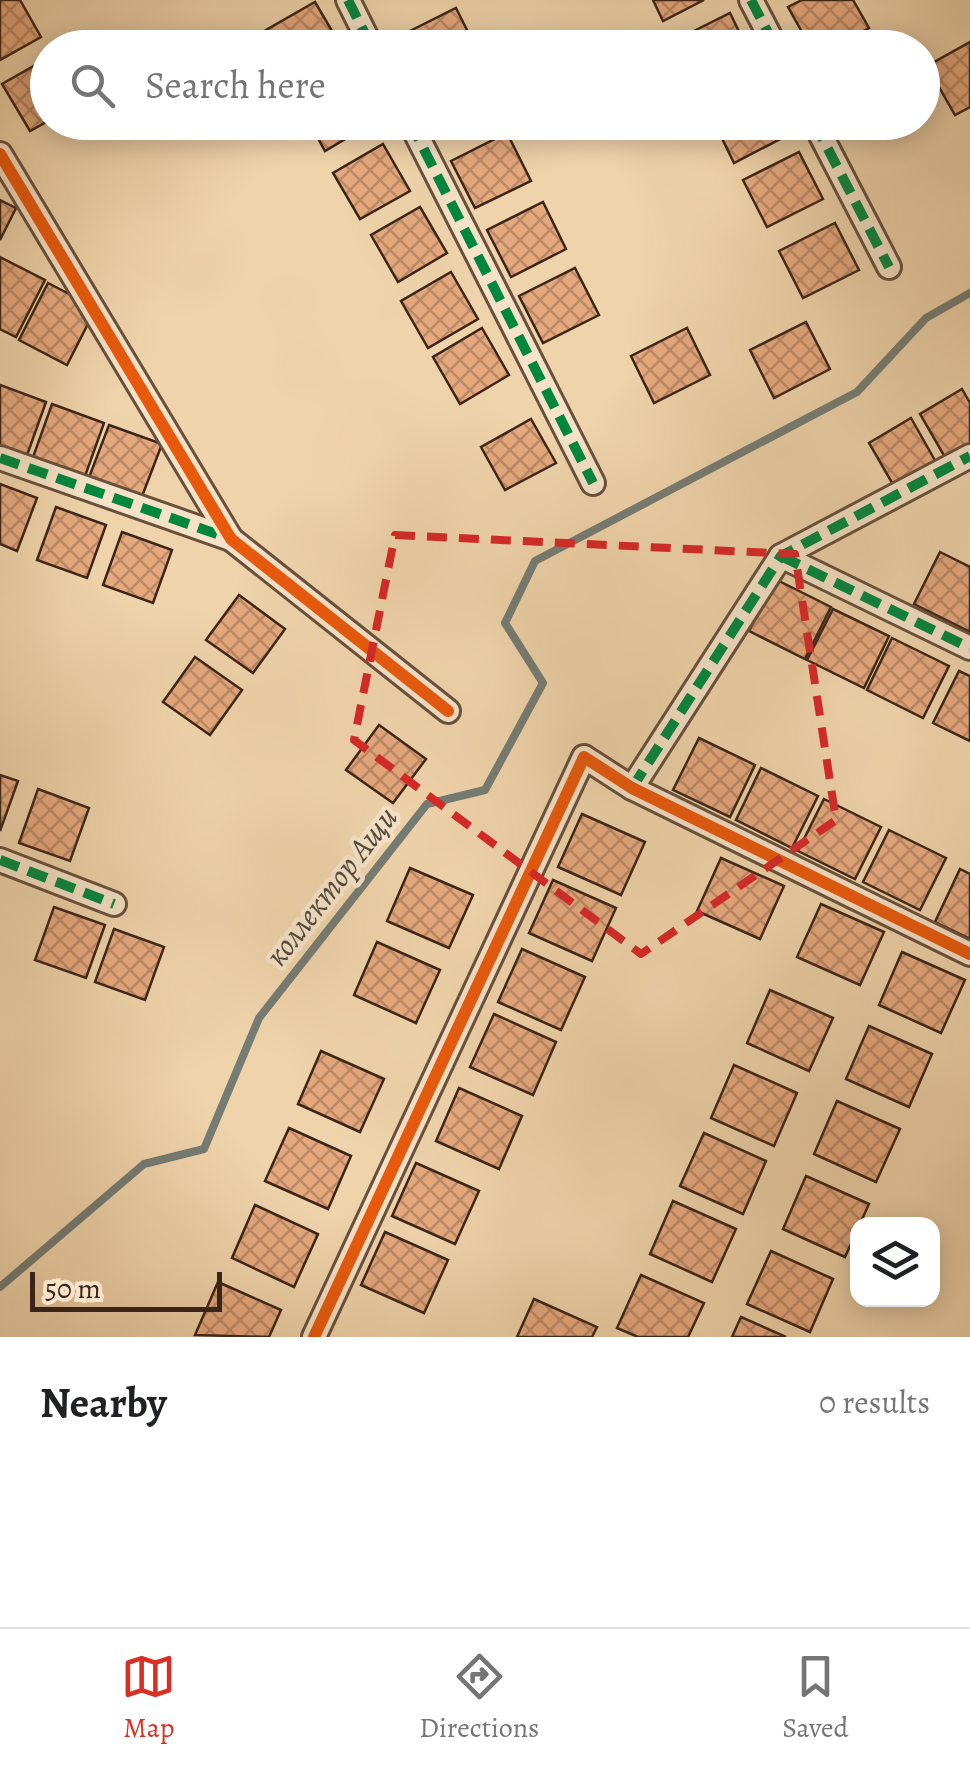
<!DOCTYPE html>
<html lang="en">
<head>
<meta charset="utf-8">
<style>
	body { margin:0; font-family:Alegreya,serif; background:#f2f2f2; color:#202124 }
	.controls { position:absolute; right:30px; bottom:30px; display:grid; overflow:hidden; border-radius:20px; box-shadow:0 5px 25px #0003 }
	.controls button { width:90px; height:90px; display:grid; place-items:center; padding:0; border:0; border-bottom:2px solid #e0e0e0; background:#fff; color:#202124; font:50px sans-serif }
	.scale { position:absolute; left:30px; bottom:25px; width:192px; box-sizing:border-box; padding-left:10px; border:5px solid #3b2518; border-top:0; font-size:28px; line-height:35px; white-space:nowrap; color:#3b2518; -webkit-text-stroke:8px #f5e2c8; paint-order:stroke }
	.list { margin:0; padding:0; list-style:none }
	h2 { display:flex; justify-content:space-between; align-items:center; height:130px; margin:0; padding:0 40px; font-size:42px }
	h2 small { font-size:32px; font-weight:400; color:#757577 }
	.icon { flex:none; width:55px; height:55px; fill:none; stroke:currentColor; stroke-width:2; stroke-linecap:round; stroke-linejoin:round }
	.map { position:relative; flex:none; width:970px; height:1337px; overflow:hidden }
	.search { position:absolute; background:#fff; box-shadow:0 5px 25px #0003; left:30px; right:30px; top:30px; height:110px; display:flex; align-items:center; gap:25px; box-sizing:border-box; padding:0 35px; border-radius:55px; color:#757577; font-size:38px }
	.sheet { height:290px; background:#fff }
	nav { display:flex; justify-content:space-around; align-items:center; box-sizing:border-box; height:140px; border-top:2px solid #e0e0e0; background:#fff; font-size:28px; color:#757577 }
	nav a { display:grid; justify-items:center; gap:5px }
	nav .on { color:#d93025 }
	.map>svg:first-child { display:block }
</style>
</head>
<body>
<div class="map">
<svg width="970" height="1337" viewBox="0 0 970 1337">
	<defs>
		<pattern id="building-cross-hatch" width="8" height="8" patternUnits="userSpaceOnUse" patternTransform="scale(2.5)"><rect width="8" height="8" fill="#e6a97e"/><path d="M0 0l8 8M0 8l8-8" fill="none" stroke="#bc8966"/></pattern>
	</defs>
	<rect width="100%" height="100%" fill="#efd3aa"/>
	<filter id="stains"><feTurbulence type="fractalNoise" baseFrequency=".002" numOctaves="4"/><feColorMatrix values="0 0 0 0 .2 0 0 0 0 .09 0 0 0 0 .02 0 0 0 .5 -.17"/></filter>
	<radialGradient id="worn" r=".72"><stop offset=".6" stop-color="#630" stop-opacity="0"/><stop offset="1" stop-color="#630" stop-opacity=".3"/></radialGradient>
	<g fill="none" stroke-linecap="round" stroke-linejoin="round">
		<!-- stream -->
		<polyline stroke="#757c74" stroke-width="8" points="0,1287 144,1164 204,1149 259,1018 427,804 485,790 543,683 505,623 535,561 857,392 926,318 970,293"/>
	</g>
	<!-- building -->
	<g fill="url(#building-cross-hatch)" stroke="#3b2518" stroke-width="2.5">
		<polygon points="0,0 20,0 41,37 0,60"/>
		<polygon points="653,0 704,0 663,21"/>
		<polygon points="802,0 853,0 869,28 833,48 811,48 788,7"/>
		<polygon points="315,2 342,48 276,48 266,30"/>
		<polygon points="456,8 476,48 406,48 400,36"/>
		<polygon points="730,13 747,48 677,48 674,41"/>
		<polygon points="970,42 970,107 955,115 927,66"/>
		<polygon points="48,58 48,121 30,131 2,84"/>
		<polygon points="309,122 374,122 325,151"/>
		<polygon points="714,122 784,122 790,134 734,163"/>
		<polygon points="507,133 531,181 475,208 451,161"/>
		<polygon points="383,144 410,191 360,219 333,173"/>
		<polygon points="799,152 823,199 767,227 743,180"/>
		<polygon points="0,200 16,208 0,240"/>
		<polygon points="543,202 566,249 511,277 487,230"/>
		<polygon points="420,207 447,253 398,282 371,235"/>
		<polygon points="835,223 859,270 803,298 779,251"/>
		<polygon points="0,257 45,280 16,337 0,329"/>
		<polygon points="575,268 599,315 543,343 519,296"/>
		<polygon points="451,272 478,319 428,348 401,301"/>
		<polygon points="48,283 96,308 67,365 19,340"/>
		<polygon points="806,322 830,369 774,398 750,350"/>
		<polygon points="482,328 509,375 460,404 433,357"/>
		<polygon points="687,328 710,375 654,403 631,356"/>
		<polygon points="0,385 46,402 26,458 0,448"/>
		<polygon points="962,389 970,403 970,446 946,459 920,414"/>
		<polygon points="52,404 104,423 84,479 32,460"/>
		<polygon points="911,418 937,464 895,488 869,443"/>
		<polygon points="531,419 556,463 505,490 481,447"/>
		<polygon points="109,425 162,444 141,499 88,480"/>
		<polygon points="0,484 37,498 17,551 0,544"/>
		<polygon points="56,507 106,525 87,578 37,560"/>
		<polygon points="122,532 172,550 153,603 103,585"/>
		<polygon points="940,552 970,567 970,632 914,604"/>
		<polygon points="775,579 831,607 805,659 749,631"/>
		<polygon points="239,595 285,629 253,673 206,640"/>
		<polygon points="833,609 889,636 864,688 807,660"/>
		<polygon points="892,638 949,666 923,718 867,690"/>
		<polygon points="195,657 242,690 210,735 163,702"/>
		<polygon points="959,671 970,676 970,741 933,723"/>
		<polygon points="379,725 426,759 393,803 346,770"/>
		<polygon points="699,738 755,765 730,817 673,790"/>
		<polygon points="761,768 818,796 792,848 736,820"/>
		<polygon points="0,775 18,781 0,831"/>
		<polygon points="38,789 89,808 70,861 19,843"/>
		<polygon points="824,799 881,827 855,879 798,851"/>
		<polygon points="582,814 645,842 621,895 558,867"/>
		<polygon points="889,830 946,858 920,910 863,882"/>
		<polygon points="721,858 784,886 760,939 697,911"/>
		<polygon points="410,868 473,895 449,948 387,921"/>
		<polygon points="960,869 970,874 970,939 935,922"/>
		<polygon points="553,880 616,908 592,961 529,933"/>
		<polygon points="821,904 884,932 860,985 797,957"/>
		<polygon points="54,907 105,925 86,978 35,960"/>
		<polygon points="114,929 164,947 145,1000 95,982"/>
		<polygon points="377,942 440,970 416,1023 354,995"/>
		<polygon points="522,949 585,977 561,1030 498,1002"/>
		<polygon points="902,952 965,980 941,1033 879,1005"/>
		<polygon points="770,990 833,1018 809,1071 747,1043"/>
		<polygon points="494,1014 556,1042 533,1095 470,1067"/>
		<polygon points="869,1026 932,1054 909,1107 846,1079"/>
		<polygon points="321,1051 384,1079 360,1132 298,1104"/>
		<polygon points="734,1065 797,1093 774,1146 711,1118"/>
		<polygon points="459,1088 522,1116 499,1169 436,1141"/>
		<polygon points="837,1101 900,1129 876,1182 814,1154"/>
		<polygon points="289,1128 351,1156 328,1209 265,1181"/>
		<polygon points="704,1133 766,1161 743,1214 680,1186"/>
		<polygon points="416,1163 479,1191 455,1244 392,1216"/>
		<polygon points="806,1176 869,1204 845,1257 783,1229"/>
		<polygon points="673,1201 736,1229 712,1282 650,1254"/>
		<polygon points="255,1205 318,1234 294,1287 232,1258"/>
		<polygon points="385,1232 448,1260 424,1313 361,1285"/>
		<polygon points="771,1251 833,1279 810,1332 747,1304"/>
		<polygon points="641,1275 704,1303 688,1337 638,1337 617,1328"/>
		<polygon points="218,1282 281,1310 269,1337 195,1335"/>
		<polygon points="534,1299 597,1327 592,1337 517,1337"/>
		<polygon points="741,1317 786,1337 732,1337"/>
	</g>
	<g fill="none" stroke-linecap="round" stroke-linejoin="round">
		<!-- minor casing -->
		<g stroke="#68503c" stroke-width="28">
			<g id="minor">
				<polyline points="348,0 372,48"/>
				<polyline points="751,0 776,48"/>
				<polyline points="410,122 593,483"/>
				<polyline points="814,122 889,267"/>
				<polyline points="0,154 231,539 448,711"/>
				<polyline points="0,458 231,539"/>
				<polyline points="781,556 970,648"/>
				<polyline points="632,788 781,556 970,456"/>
				<polyline points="0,860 114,904"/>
				<polyline points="314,1337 584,757 632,788 970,954"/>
			</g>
		</g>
		<!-- minor -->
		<use href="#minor" stroke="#f5e2c8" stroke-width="22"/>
		<!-- quiet -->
		<g stroke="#00873e" stroke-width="10" stroke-dasharray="20 10" stroke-linecap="butt">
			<polyline points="348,0 372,48"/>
			<polyline points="751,0 776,48"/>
			<polyline points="410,122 593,483"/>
			<polyline points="814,122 889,267"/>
			<polyline points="0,458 231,539"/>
			<polyline points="781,556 970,648"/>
			<polyline points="632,788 781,556 970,456"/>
			<polyline points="0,860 114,904"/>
		</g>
		<!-- cycleway casing -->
		<g stroke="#f5e2c8" stroke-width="19">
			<g id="cycleway">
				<polyline points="0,154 231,539 448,711"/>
				<polyline points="314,1337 584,757 632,788 970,954"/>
			</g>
		</g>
		<!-- cycleway -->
		<use href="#cycleway" stroke="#e8590c" stroke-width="12"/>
	</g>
	<!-- marked area -->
	<path fill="none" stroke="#d62828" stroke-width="8" stroke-dasharray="20 12" stroke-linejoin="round" d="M395,535L795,554L836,820L641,954L354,740Z"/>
	<g text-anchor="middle" stroke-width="9" stroke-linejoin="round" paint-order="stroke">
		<!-- water labels -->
		<g font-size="32" font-style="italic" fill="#53493e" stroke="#f5e2c8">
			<text transform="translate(331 886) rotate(-52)" y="11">коллектор Ащи</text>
		</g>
	</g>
	<rect width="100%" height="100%" filter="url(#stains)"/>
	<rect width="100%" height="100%" fill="url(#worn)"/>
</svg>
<div class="controls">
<button><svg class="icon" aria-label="layers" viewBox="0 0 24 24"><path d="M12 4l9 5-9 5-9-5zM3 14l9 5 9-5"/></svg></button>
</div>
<div class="scale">50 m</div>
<div class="search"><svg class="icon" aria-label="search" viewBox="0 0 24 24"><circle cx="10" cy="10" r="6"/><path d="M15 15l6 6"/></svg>Search here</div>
</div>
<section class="sheet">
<h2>Nearby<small>0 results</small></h2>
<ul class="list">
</ul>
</section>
<nav>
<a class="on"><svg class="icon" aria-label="map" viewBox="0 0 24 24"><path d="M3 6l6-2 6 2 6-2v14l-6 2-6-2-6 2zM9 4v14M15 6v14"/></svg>Map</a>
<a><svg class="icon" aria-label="directions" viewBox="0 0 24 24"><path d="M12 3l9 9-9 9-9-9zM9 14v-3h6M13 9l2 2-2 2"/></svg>Directions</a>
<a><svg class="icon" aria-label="saved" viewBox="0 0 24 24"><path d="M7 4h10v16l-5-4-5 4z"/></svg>Saved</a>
</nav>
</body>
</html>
